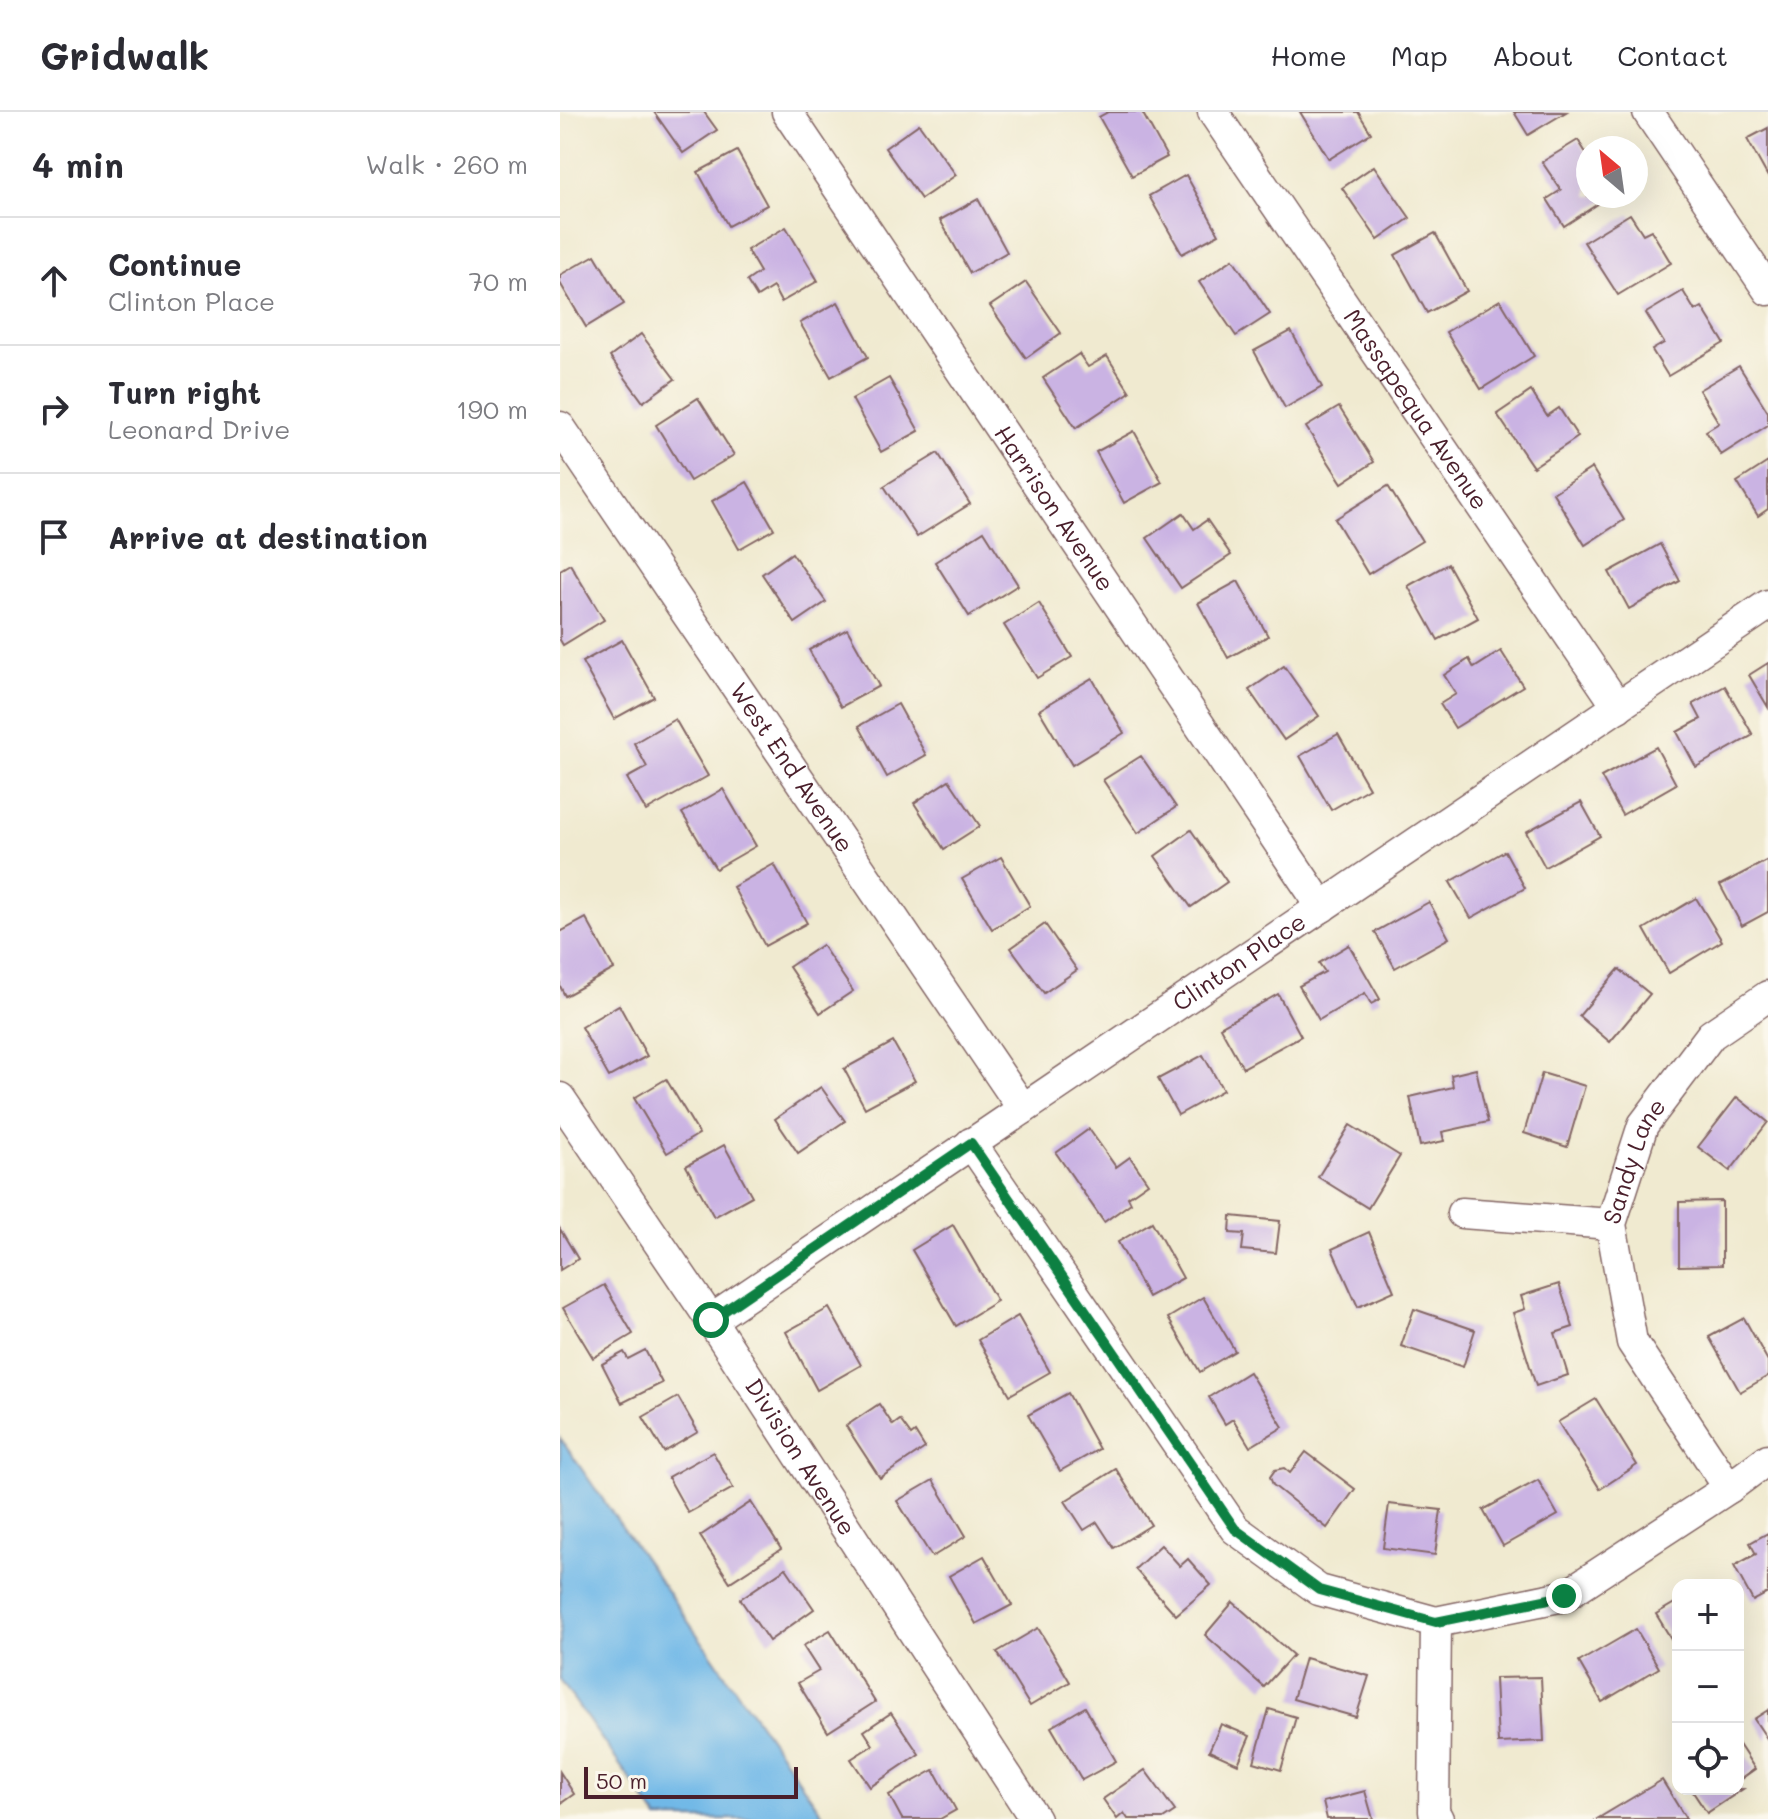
<!DOCTYPE html>
<html lang="en">
<head>
<meta charset="utf-8">
<style>
	body { margin:0; font-family:Mali,sans-serif; background:#f7f7f7; color:#2b2b33 }
	.controls { position:absolute; right:24px; bottom:24px; display:grid; overflow:hidden; border-radius:16px; box-shadow:0 8px 32px #0002 }
	.controls button { width:72px; height:72px; display:grid; place-items:center; padding:0; border:0; border-bottom:2px solid #e1e1e2; background:#fff; color:#2b2b33; font:40px sans-serif }
	.compass { position:absolute; left:1016px; top:24px; width:72px; height:72px; border-radius:50%; background:#fff; box-shadow:0 8px 32px #0002; rotate:331deg }
	.scale { position:absolute; left:24px; bottom:20px; width:214px; box-sizing:border-box; padding-left:8px; border:4px solid #4a1f2b; border-top:0; font-size:22px; line-height:28px; white-space:nowrap; color:#4a1f2b; -webkit-text-stroke:6px #fbf7ec; paint-order:stroke }
	.stop { position:absolute; width:24px; height:24px; margin:-18px; border:6px solid #0b8043; border-radius:50%; background:#fff }
	.stop.end { background:#0b8043; border-color:#fff; box-shadow:0 2px 8px #0008 }
	.list { margin:0; padding:0; list-style:none }
	h2 { display:flex; justify-content:space-between; align-items:center; height:104px; margin:0; padding:0 32px; font-size:34px }
	h2 small { font-size:26px; font-weight:400; color:#7c7c81 }
	.list li { display:grid; grid-template-columns:52px 1fr auto; gap:24px; align-items:center; box-sizing:border-box; height:128px; padding:0 32px; border-top:2px solid #e1e1e2 }
	.list b { display:block; font-size:30px; white-space:nowrap }
	.list p { margin:0; font-size:26px; white-space:nowrap; color:#7c7c81 }
	.list em { font-size:26px; font-style:normal; color:#7c7c81 }
	.icon { flex:none; width:44px; height:44px; fill:none; stroke:currentColor; stroke-width:2; stroke-linecap:round; stroke-linejoin:round }
	.map { position:relative; flex:none; width:1208px; height:1707px; overflow:hidden }
	header { display:flex; align-items:center; gap:48px; box-sizing:border-box; height:112px; padding:0 40px; background:#fff; border-bottom:2px solid #e1e1e2 }
	header strong { font-size:38px }
	nav { display:flex; gap:44px; margin-inline-start:auto; font-size:28px }
	main { display:flex }
	aside { flex:1; background:#fff }
	.map>svg:first-child { display:block }
</style>
</head>
<body>
<header>
<strong>Gridwalk</strong>
<nav><a>Home</a><a>Map</a><a>About</a><a>Contact</a></nav>
</header>
<main>
<aside>
<h2>4 min<small>Walk · 260 m</small></h2>
<ul class="list">
<li><svg class="icon" aria-label="ahead" viewBox="0 0 24 24"><path d="M12 20V5M6 11l6-6 6 6"/></svg><div><b>Continue</b><p>Clinton Place</p></div><em>70 m</em></li>
<li><svg class="icon" aria-label="right" viewBox="0 0 24 24"><path d="M7 20v-9h11M14 6l5 5-5 5"/></svg><div><b>Turn right</b><p>Leonard Drive</p></div><em>190 m</em></li>
<li><svg class="icon" aria-label="arrive" viewBox="0 0 24 24"><path d="M6 21V4h12l-3 4 3 4H6"/></svg><div><b>Arrive at destination</b></div></li>
</ul>
</aside>
<div class="map">
<svg width="1208" height="1707" viewBox="0 0 1208 1707">
	<rect width="100%" height="100%" fill="#fbf7ec"/>
	<filter id="ink" filterUnits="userSpaceOnUse"><feTurbulence type="fractalNoise" baseFrequency=".0125" numOctaves="2"/><feDisplacementMap in="SourceGraphic" scale="16" xChannelSelector="R" yChannelSelector="G"/><feConvolveMatrix kernelMatrix="1 2 1 2 8 2 1 2 1" color-interpolation-filters="sRGB"/></filter>
	<filter id="wash" filterUnits="userSpaceOnUse"><feTurbulence type="fractalNoise" baseFrequency=".006" numOctaves="4" result="noise"/><feDisplacementMap in="SourceGraphic" scale="32" xChannelSelector="R" yChannelSelector="G"/><feGaussianBlur stdDeviation="1.8" result="paint"/><feColorMatrix in="noise" values="0 0 0 0 0 0 0 0 0 0 0 0 0 0 0 0 0 1.4 0 .05"/><feComposite in="paint" operator="in"/></filter>
	<g filter="url(#wash)">
		<rect width="100%" height="100%" fill="#f0ead0"/>
		<!-- water -->
		<polygon fill="#70b8e7" stroke="#5d6c89" stroke-width="2" points="0,1326 266,1707 98,1707 0,1568"/>
		<g id="blocks">
			<!-- building -->
			<g fill="#cab3e3">
				<polygon points="94,0 144,0 157,18 123,41"/>
				<polygon points="548,0 582,0 607,45 572,64 539,5"/>
				<polygon points="740,0 798,0 811,21 769,47"/>
				<polygon points="954,0 1006,0 968,23"/>
				<polygon points="359,12 396,63 361,87 325,36"/>
				<polygon points="1208,16 1208,65 1187,27"/>
				<polygon points="1018,28 1028,44 1028,84 1050,84 1004,114 987,87 1001,78 982,50"/>
				<polygon points="177,39 207,93 168,114 138,60"/>
				<polygon points="814,54 850,106 818,128 782,76"/>
				<polygon points="626,63 659,122 622,142 589,84"/>
				<polygon points="418,87 447,140 410,161 380,108"/>
				<polygon points="1070,102 1083,122 1091,118 1111,151 1058,183 1024,130"/>
				<polygon points="226,115 258,169 221,190 213,175 197,185 187,169 200,160 187,138"/>
				<polygon points="875,121 907,179 867,201 835,143"/>
				<polygon points="35,143 64,192 26,215 0,171 0,163"/>
				<polygon points="673,147 710,202 676,224 639,170"/>
				<polygon points="466,170 501,221 466,246 430,194"/>
				<polygon points="1123,179 1135,199 1142,195 1164,231 1108,264 1092,238 1104,231 1086,201"/>
				<polygon points="940,188 974,244 921,277 886,220"/>
				<polygon points="278,190 308,245 271,265 240,211"/>
				<polygon points="731,219 762,275 725,296 694,239"/>
				<polygon points="81,222 115,267 83,290 50,245"/>
				<polygon points="519,242 528,255 547,244 570,280 516,316 483,266"/>
				<polygon points="1179,254 1208,300 1208,313 1161,343 1146,319 1159,311 1139,278"/>
				<polygon points="329,266 359,319 321,340 292,287"/>
				<polygon points="971,279 987,304 999,296 1018,325 973,355 937,302"/>
				<polygon points="138,286 174,343 130,369 96,313"/>
				<polygon points="779,295 814,350 782,371 746,315"/>
				<polygon points="574,319 602,370 564,391 536,340"/>
				<polygon points="378,341 410,392 357,425 324,374"/>
				<polygon points="1208,350 1208,397 1198,404 1177,370"/>
				<polygon points="1032,356 1064,408 1025,433 993,381"/>
				<polygon points="187,370 214,417 179,437 152,389"/>
				<polygon points="828,374 862,429 808,462 775,407"/>
				<polygon points="623,401 634,417 647,408 671,443 621,476 587,426"/>
				<polygon points="424,419 458,473 409,504 375,450"/>
				<polygon points="1100,432 1120,469 1069,497 1049,460"/>
				<polygon points="232,441 266,490 235,511 202,462"/>
				<polygon points="10,452 44,508 3,533 0,528 0,458"/>
				<polygon points="888,452 918,506 878,528 848,474"/>
				<polygon points="678,469 708,524 668,546 638,491"/>
				<polygon points="479,491 512,545 477,566 444,513"/>
				<polygon points="287,517 319,574 281,595 249,538"/>
				<polygon points="62,528 94,585 54,607 22,550"/>
				<polygon points="941,539 963,574 895,616 880,592 896,582 884,563 909,547 914,556"/>
				<polygon points="1208,551 1208,595 1189,563"/>
				<polygon points="724,554 759,604 724,628 689,578"/>
				<polygon points="532,566 564,621 512,653 479,598"/>
				<polygon points="1165,574 1193,623 1136,655 1117,620 1141,607 1133,592"/>
				<polygon points="338,592 366,643 327,665 299,614"/>
				<polygon points="115,607 148,664 86,699 67,666 87,655 74,631"/>
				<polygon points="778,622 809,676 771,698 740,644"/>
				<polygon points="1096,635 1116,672 1062,703 1041,665"/>
				<polygon points="581,644 616,695 578,721 543,668"/>
				<polygon points="389,668 420,714 384,737 354,691"/>
				<polygon points="163,677 196,734 156,757 122,701"/>
				<polygon points="1021,690 1040,724 985,755 966,720"/>
				<polygon points="631,718 667,770 631,795 595,744"/>
				<polygon points="945,739 965,776 911,806 890,770"/>
				<polygon points="441,745 470,794 432,817 402,767"/>
				<polygon points="1208,748 1208,800 1182,814 1160,773"/>
				<polygon points="214,752 247,811 205,834 173,775"/>
				<polygon points="1136,786 1162,829 1109,861 1084,817"/>
				<polygon points="869,790 889,826 835,856 815,820"/>
				<polygon points="26,806 54,857 5,884 0,874 0,820"/>
				<polygon points="485,812 517,858 484,881 451,836"/>
				<polygon points="262,833 293,879 260,901 229,855"/>
				<polygon points="789,833 820,887 811,892 805,881 759,908 739,874 765,860 759,851"/>
				<polygon points="1059,857 1090,882 1050,930 1019,904"/>
				<polygon points="718,882 741,924 683,956 660,915"/>
				<polygon points="59,893 87,944 49,965 21,915"/>
				<polygon points="333,930 355,969 305,996 284,957"/>
				<polygon points="643,943 663,978 618,1003 598,967"/>
				<polygon points="916,957 928,1010 882,1020 884,1029 860,1034 850,985 893,975 891,963"/>
				<polygon points="982,961 1025,974 1007,1035 964,1021"/>
				<polygon points="106,967 139,1022 107,1041 74,986"/>
				<polygon points="261,975 285,1009 238,1041 215,1007"/>
				<polygon points="1177,985 1208,1010 1170,1059 1138,1035"/>
				<polygon points="790,1013 840,1044 808,1096 758,1065"/>
				<polygon points="529,1017 556,1055 570,1045 588,1071 568,1085 571,1091 544,1110 496,1041"/>
				<polygon points="164,1033 192,1084 154,1105 126,1054"/>
				<polygon points="1162,1089 1162,1153 1119,1154 1119,1090"/>
				<polygon points="671,1104 720,1109 716,1141 682,1138 684,1122 670,1121"/>
				<polygon points="592,1110 623,1166 588,1185 558,1130"/>
				<polygon points="393,1113 437,1189 396,1214 352,1138"/>
				<polygon points="0,1117 18,1147 0,1158"/>
				<polygon points="809,1120 834,1179 798,1195 772,1137"/>
				<polygon points="999,1172 1013,1215 995,1221 1008,1263 976,1274 953,1201 965,1197 961,1184"/>
				<polygon points="44,1173 73,1222 33,1246 3,1196"/>
				<polygon points="643,1185 675,1239 640,1260 608,1206"/>
				<polygon points="269,1196 301,1253 257,1278 226,1220"/>
				<polygon points="854,1197 915,1218 903,1255 841,1234"/>
				<polygon points="458,1204 490,1260 450,1283 418,1228"/>
				<polygon points="1184,1206 1208,1249 1208,1264 1180,1280 1149,1225"/>
				<polygon points="85,1238 102,1271 62,1291 42,1252 64,1240 68,1247"/>
				<polygon points="689,1260 723,1315 690,1335 673,1307 665,1312 649,1285"/>
				<polygon points="508,1281 539,1337 500,1359 468,1303"/>
				<polygon points="118,1285 138,1320 104,1340 83,1305"/>
				<polygon points="1036,1287 1077,1353 1040,1377 998,1310"/>
				<polygon points="319,1292 333,1313 340,1308 351,1323 355,1320 365,1336 320,1366 286,1314"/>
				<polygon points="153,1340 173,1376 128,1401 108,1365"/>
				<polygon points="746,1340 795,1377 767,1416 713,1373 710,1365 715,1358 724,1356 730,1361"/>
				<polygon points="556,1357 591,1413 554,1436 537,1410 524,1418 505,1389"/>
				<polygon points="373,1368 406,1424 372,1445 337,1389"/>
				<polygon points="978,1368 998,1403 943,1434 923,1398"/>
				<polygon points="191,1390 221,1437 170,1470 140,1424"/>
				<polygon points="829,1392 881,1398 875,1443 823,1436"/>
				<polygon points="1208,1421 1208,1481 1193,1489 1174,1454 1196,1442 1190,1431"/>
				<polygon points="601,1433 620,1454 628,1447 651,1473 616,1503 575,1457"/>
				<polygon points="424,1444 452,1493 416,1512 389,1464"/>
				<polygon points="226,1456 254,1497 209,1529 180,1487"/>
				<polygon points="1118,1489 1118,1538 1096,1502"/>
				<polygon points="673,1490 733,1543 704,1575 645,1523"/>
				<polygon points="478,1516 510,1570 470,1594 437,1540"/>
				<polygon points="1076,1517 1099,1556 1042,1590 1019,1550"/>
				<polygon points="270,1518 315,1590 268,1620 238,1571 259,1559 243,1534"/>
				<polygon points="745,1546 809,1564 796,1605 733,1587"/>
				<polygon points="981,1565 984,1629 938,1631 935,1566"/>
				<polygon points="525,1595 556,1649 522,1668 491,1615"/>
				<polygon points="709,1597 736,1605 721,1658 694,1650"/>
				<polygon points="1208,1598 1208,1628 1194,1607"/>
				<polygon points="331,1601 359,1642 310,1675 291,1647 313,1633 304,1619"/>
				<polygon points="661,1612 690,1624 678,1652 649,1639"/>
				<polygon points="1178,1631 1195,1657 1178,1669"/>
				<polygon points="374,1658 396,1698 380,1707 342,1707 329,1683"/>
				<polygon points="585,1658 615,1699 603,1707 568,1707 564,1701 557,1707 543,1687"/>
				<polygon points="0,1660 14,1682 0,1692"/>
				<polygon points="1102,1668 1126,1707 1037,1707"/>
				<polygon points="1131,1677 1183,1677 1147,1701"/>
				<polygon points="805,1679 813,1707 767,1707 763,1690"/>
			</g>
		</g>
	</g>
	<g filter="url(#ink)">
		<use href="#blocks" fill-opacity="0" stroke="#846665" stroke-width="2"/>
		<g fill="none" stroke-linecap="round" stroke-linejoin="round">
			<!-- minor casing -->
			<g stroke="#846665" stroke-width="33">
				<g id="minor">
					<path id="s1" d="M227,0L762,795"/>
					<path id="s2" d="M653,0L1058,595"/>
					<polyline points="1088,0 1208,178"/>
					<path id="s3" d="M0,315L463,997"/>
					<path id="s4" d="M0,986L151,1208L475,1707"/>
					<polyline points="411,1031 675,1417 759,1478 876,1510 1004,1484 1169,1376 1208,1347"/>
					<polyline points="902,1101 1051,1112"/>
					<path id="s5" d="M151,1208L1208,493"/>
					<path id="s6" d="M1169,1376L1072,1230L1051,1112L1083,1013L1151,923L1208,884"/>
					<polyline points="876,1510 874,1700 878,1707"/>
				</g>
			</g>
			<!-- minor -->
			<use href="#minor" stroke="#fff" stroke-width="30"/>
		</g>
	</g>
	<g fill="none" stroke-linecap="round" stroke-linejoin="round" filter="url(#ink)">
		<!-- route -->
		<polyline stroke="#0b8043" stroke-width="10" points="151,1208 411,1031 675,1417 759,1478 876,1510 1004,1484"/>
	</g>
	<g text-anchor="middle" stroke-width="6" stroke-linejoin="round" paint-order="stroke">
		<!-- street labels -->
		<g font-size="24" fill="#4a1f2b" stroke="#fbf7ec">
			<text dy="8" stroke="none"><textPath href="#s2" startOffset="360">Massapequa Avenue</textPath></text>
			<text dy="8" stroke="none"><textPath href="#s1" startOffset="478">Harrison Avenue</textPath></text>
			<text dy="8" stroke="none"><textPath href="#s3" startOffset="412">West End Avenue</textPath></text>
			<text dy="8" stroke="none"><textPath href="#s5" startOffset="638">Clinton Place</textPath></text>
			<text dy="8" stroke="none"><textPath href="#s6" startOffset="362">Sandy Lane</textPath></text>
			<text dy="8" stroke="none"><textPath href="#s4" startOffset="432">Division Avenue</textPath></text>
		</g>
	</g>
</svg>
<div class="controls">
<button>+</button>
<button>−</button>
<button><svg class="icon" aria-label="locate" viewBox="0 0 24 24"><circle cx="12" cy="12" r="6"/><path d="M12 2v4M12 18v4M2 12h4M18 12h4"/></svg></button>
</div>
<svg class="compass" viewBox="-18 -18 36 36"><path d="M0-13l5 13h-10z" fill="#e53935"/><path d="M0 13l5-13h-10z" fill="#7c7c81"/></svg>
<div class="scale">50 m</div>
<div class="stop" style="left:151px;top:1208px"></div>
<div class="stop end" style="left:1004px;top:1484px"></div>
</div>
</main>
</body>
</html>
